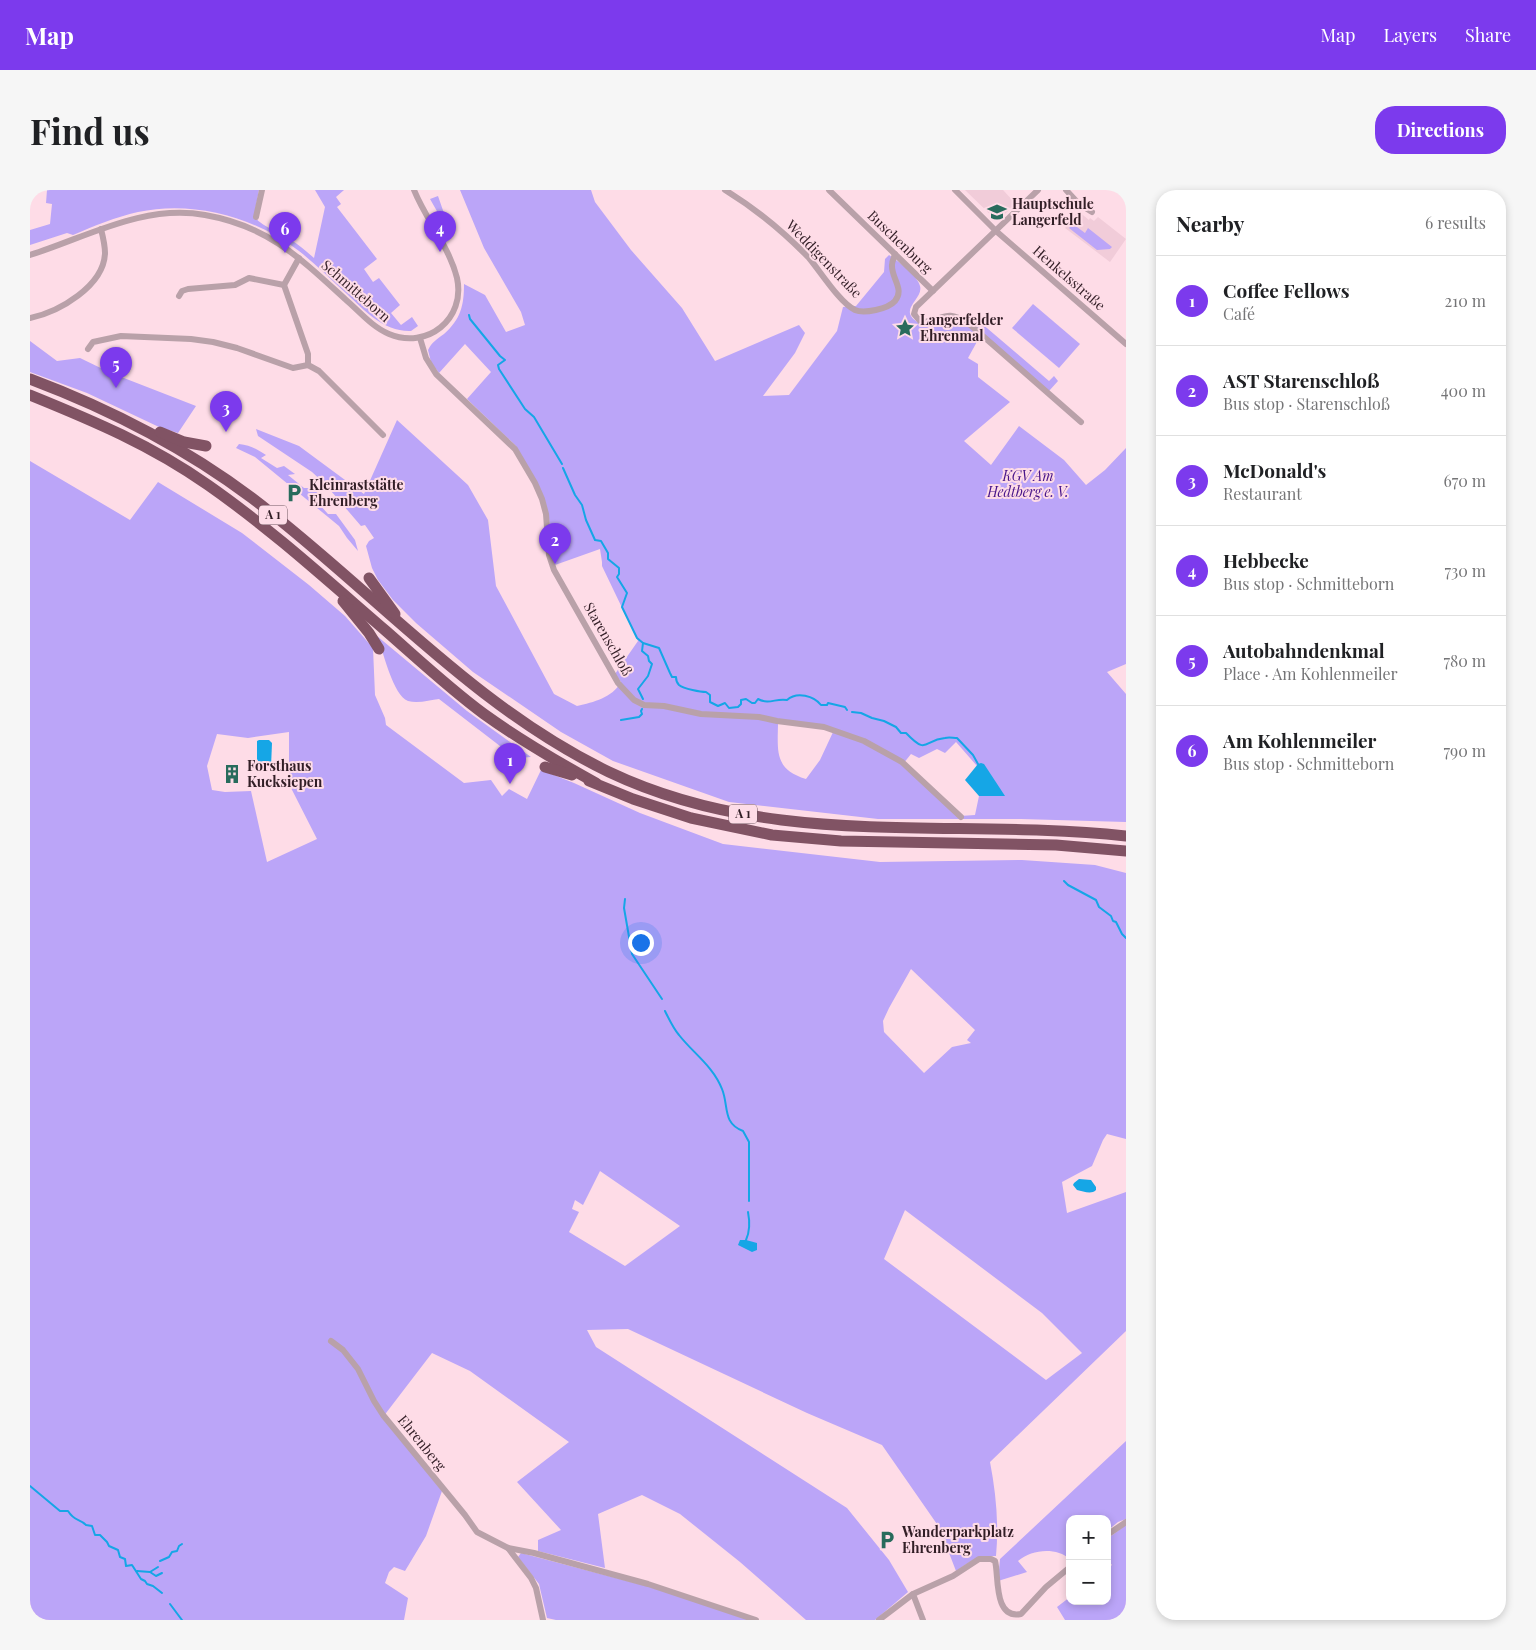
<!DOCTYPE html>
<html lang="en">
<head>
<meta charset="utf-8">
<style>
	body { margin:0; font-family:"Playfair Display",serif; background:#f6f6f6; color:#202124 }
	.controls { position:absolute; right:15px; bottom:15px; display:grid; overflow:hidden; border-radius:10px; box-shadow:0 2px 8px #0003 }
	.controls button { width:45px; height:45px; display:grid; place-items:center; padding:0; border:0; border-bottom:1px solid #e0e0e0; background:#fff; color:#202124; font:25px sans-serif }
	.you { position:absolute; left:610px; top:752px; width:18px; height:18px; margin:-12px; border:4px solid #fff; border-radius:50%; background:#1a73e8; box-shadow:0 0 0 8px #1a73e833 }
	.badge { display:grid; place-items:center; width:32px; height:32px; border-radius:50%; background:#7c3aed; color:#fff; font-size:16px; font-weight:700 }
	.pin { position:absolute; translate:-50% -41px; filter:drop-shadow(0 1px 2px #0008) }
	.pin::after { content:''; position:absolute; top:26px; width:18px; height:15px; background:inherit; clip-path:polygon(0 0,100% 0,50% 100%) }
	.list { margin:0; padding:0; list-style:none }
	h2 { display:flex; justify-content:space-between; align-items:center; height:65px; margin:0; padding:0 20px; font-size:21px }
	h2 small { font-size:16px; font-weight:400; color:#757577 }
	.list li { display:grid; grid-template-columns:32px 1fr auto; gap:15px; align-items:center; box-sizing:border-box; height:90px; padding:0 20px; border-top:1px solid #e0e0e0 }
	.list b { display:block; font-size:19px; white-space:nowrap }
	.list p { margin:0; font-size:16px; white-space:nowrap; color:#757577 }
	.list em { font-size:16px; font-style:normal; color:#757577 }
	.map { position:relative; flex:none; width:1096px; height:1430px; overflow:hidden; border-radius:20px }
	header { display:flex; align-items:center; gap:30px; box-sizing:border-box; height:70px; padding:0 25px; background:#7c3aed; color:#fff }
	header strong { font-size:24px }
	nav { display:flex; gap:28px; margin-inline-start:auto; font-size:18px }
	.intro { display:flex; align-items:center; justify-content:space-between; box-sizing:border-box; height:120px; padding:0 30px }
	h1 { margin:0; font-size:35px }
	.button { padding:12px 22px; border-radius:20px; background:#7c3aed; color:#fff; font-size:18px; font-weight:700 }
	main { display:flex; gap:30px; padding:0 30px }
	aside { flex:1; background:#fff; border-radius:20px; box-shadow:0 2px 8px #0003 }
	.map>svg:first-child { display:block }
</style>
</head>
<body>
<header>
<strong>Map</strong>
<nav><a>Map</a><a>Layers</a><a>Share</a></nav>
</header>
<div class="intro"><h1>Find us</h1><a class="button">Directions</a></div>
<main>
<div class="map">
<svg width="1096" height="1430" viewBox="0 0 1096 1430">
	<rect width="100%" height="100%" fill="#fedce7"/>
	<!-- built -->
	<g fill="#f1ccd9">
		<polygon points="935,0 973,0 986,14 967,31"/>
		<polygon points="1048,21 1059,30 1060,28 1064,31 1068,27 1096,49 1080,72 1035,38"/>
	</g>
	<!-- green -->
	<g fill="#bba5f8" fill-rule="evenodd">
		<path d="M17,0H229L224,26C229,35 251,43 261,50C269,55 277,62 284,68L295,17L285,0H314L306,7L311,14L307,17L347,69L334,79L343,92L349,88L370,115L361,123L371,135L382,127L388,136L381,141C354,142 335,121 317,104C301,90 286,74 269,61C225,27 163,10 108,22C86,27 64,36 43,45L37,43L0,55V40L20,34L22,14L16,13Z"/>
		<path d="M430,0H561L565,12L601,60L652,118L685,171L769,135L775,143L765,163L733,206L759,205L807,141L813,117L826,116L854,82L855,69L859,65C868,71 888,86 890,96C894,109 866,120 889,133C908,129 920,122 936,136L944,127L1019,191L1024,186L1028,191L1019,201L953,145L949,148L938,168L948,174V187L980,212L934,251L961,275L989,236L1034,270L1056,295L1075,280L1096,258V474L1077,482L1096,504V632L991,629H848L699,612L583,571L531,542L443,482L386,433L363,410L348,390L342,378L336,356L339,351L344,348L335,335L331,336L295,294L282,282L228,246L226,239L269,256L334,304L367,230L438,295L458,330L466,396L524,504L547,516C564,512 582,508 591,492L585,484L608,451L572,376V372L570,359L525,375L522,364L519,328L486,256L437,209L461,182L435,154L409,183L401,172L398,160C402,152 407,149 414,144C431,129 434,115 434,94L455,105L476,142L495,135L491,122L454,58ZM748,531L804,540L790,570L776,589C743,579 748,560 748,531ZM926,552L947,576L948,574L974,606H949L945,625L930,626L873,574L881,564L889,568L907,559L915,563Z"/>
		<polygon points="408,6 416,29 406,33 403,26 408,23 400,9"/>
		<polygon points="1043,34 1055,43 1058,38 1082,57 1080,59 1067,60 1039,38"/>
		<polygon points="1003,114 1050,154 1029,178 982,138"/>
		<polygon points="0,151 27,171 50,168 81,183 166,216 148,243 129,237 57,203 0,182"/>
		<path d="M209,254C220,255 227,259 236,265L231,268L247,278L254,276L265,284L258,285L274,298H282L288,303L280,304L298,324H306L325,350L328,361L317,348L309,336L225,267L206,258Z"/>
		<path d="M0,271L100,330L128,292L212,343L279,395L315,426L343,458L345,505L355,528L356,535L434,593L461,590L472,606L479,599L497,609L511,580L544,593L610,623L693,654L850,672L992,670L1065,675L1096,683V949L1077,944L1073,950L1062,976L1032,992L1037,1023L1096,1002V1141L960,1272C966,1303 969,1334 966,1366C947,1365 941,1371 926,1381L909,1337L852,1255L777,1223L598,1139L557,1140L566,1157L817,1318L859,1370L878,1402L845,1430H776L710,1372L650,1324L612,1305L568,1324L575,1378L508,1361V1350L531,1340L487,1292L539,1252L440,1181L402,1163L353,1227L412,1301L396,1346L375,1381L364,1377L359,1382L355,1393L378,1408L374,1430H0ZM259,542V594L287,649L237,672L221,601L195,602L182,600L177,576L187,544L218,548ZM881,779L945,840L937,850L941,853L922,857L894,883L854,842L853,831L859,818ZM570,981L650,1036L595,1076L539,1042L549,1022L542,1019L545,1010L553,1015ZM875,1020L1012,1123L1052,1163L1016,1190L854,1069Z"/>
		<path d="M347,446L437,521L501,567L489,568L483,566L409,509C400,510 388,514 378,511C363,506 353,460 347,446Z"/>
		<path d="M1096,1251V1329L1088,1332L1077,1341V1329H1040V1369C1026,1357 1002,1359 988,1371L997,1382L968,1391L970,1369Z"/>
		<polygon points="1096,1335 1096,1430 1035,1430 1027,1417 1040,1407 1040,1411 1077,1411 1077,1379 1082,1375 1077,1369 1077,1349"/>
		<polygon points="491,1363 620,1397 723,1430 526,1430 517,1428 509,1394 488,1367"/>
	</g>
	<!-- water -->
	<g fill="#15a6e6">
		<polygon points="229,550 239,550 242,553 241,577 231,576 227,569 227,551"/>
		<polygon points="951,573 954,574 975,606 949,606 935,590 948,574"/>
		<path d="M1049,989L1061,990L1066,997V1000C1061,1005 1053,1001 1047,1000L1043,995L1044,993Z"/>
		<polygon points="710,1050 716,1050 727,1053 727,1060 722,1062 708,1055"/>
	</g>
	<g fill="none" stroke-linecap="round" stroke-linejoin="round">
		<!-- stream -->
		<g stroke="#15a6e6" stroke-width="2">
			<polyline points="439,125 440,129 470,166 475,170 468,175 469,179 495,219 504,227 532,274"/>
			<path d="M533,278L545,305L552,315L556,330L565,350L571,351L578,363V369L589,378V384L587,387L597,403L592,417L607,448L613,453L629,458L640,483L642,487H646C646,490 647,493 649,495C654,499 671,502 676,502L680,505V512L688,516L695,513L699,518L708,517L711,514V510L716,509L722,513H725L728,509C740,515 745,508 757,510C767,501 784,506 791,515H797L798,513L815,517L817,520"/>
			<polyline points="613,453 612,461 618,466 619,471 622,474 618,486 608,499 613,509"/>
			<path d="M822,522L831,523L842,528L854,531L866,537L871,543H876C898,566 893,550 915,548C919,547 923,548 927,548L943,565L948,574"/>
			<polyline points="591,530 609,527 612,524 611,521 612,519"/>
			<polyline points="1034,691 1038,695 1066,710 1069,717 1081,726 1083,731 1086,732 1092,744 1096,748"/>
			<polyline points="595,709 594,718 602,764 632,809"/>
			<path d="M635,821C639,829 643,838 649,845C663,863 683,876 692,899C699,916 692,933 713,941L719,952V1011"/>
			<path d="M716,1050C720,1041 720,1032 718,1022"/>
			<path d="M0,1296L30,1321H38C45,1332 49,1328 56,1335L62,1336L65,1345H70L77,1352L79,1356L88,1360L90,1367L95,1369L96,1376L102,1375L111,1389L115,1391L117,1394L123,1396L132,1403"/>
			<polyline points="130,1371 139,1367 142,1362 147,1361 149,1356 152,1354"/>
			<polyline points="107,1381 120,1382 128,1377"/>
			<polyline points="120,1382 126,1386 132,1383"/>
			<polyline points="140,1414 152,1430"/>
		</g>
		<!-- minor -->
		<g stroke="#b9a1a9" stroke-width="6">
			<path d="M695,0C726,19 754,42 779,68C790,81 810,113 825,120C834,124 858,119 865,111C875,99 861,88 862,75C862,71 864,68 865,64"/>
			<polyline points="799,0 903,101"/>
			<polyline points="925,0 966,41 1096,154"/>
			<path d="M1008,0L886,117L884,124L891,132C914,132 913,117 938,133L1051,232"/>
			<polyline points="1036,0 1049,14 1062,22"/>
			<polyline points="226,27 232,0"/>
			<path d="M0,65C57,47 113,14 175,25C238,36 270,68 315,109C329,121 342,137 359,144C397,160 436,129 427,88C419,56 396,30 384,0"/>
			<polyline points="149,106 152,101 158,99 205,95 219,88 254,95 269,68"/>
			<path d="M0,128C29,122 74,96 75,63C75,55 73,47 71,39"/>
			<polyline points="390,148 396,168 406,184 485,259 505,293 512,309 516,324 519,365 524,380 588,493 604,510 614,515 634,516 671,524 729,527 747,531 794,537 834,551 872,572 931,627"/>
			<polyline points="58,159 63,152 91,146 161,149 183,152 207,158 263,178 278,175 278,164 254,95"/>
			<polyline points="278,175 289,181 353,245"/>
			<polyline points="301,1151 313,1160 328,1179 344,1211 353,1225 435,1325 447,1342 478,1358 504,1363 618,1394 726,1430"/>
			<polyline points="1077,1345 1096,1332"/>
			<polyline points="478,1358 501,1388 506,1398 513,1430"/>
			<polyline points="883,1404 893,1430"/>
			<path d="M849,1430L883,1404L923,1386L949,1369H961L965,1371C969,1384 963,1430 991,1424L1016,1397L1040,1377"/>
		</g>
		<!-- motorway -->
		<g stroke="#815364" stroke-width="11">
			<path d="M0,189C80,219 154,257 222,308C342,399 442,516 579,582C745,661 921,627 1096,646"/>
			<path d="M0,205C64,231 121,255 178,295C241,339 298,391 356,441C388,469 420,499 454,524C490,550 528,572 566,593"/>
			<polyline points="130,242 154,252 176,256"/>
			<polyline points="339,388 365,424"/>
			<polyline points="313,411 339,443 349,459"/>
			<polyline points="515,577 542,585"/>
			<polyline points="559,591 603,609 661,628 742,645 811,651 1026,655 1096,661"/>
		</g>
	</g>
	<!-- icons -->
	<defs>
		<g id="school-bare" transform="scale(1.5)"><path d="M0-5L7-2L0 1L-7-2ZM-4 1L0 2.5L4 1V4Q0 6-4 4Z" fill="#286b5c" stroke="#fedce7" stroke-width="2.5" paint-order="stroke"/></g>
		<g id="sight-bare" transform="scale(1.5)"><path d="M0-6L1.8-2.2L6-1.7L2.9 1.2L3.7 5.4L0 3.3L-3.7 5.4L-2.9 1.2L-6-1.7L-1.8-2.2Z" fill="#286b5c" stroke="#fedce7" stroke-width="2.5" paint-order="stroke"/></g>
		<g id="parking-bare" transform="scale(1.5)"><path d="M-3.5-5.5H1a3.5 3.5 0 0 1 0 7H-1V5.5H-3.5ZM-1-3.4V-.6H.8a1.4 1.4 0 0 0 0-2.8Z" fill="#286b5c" stroke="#fedce7" stroke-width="2.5" paint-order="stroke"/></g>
		<g id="building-bare" transform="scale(1.5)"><path d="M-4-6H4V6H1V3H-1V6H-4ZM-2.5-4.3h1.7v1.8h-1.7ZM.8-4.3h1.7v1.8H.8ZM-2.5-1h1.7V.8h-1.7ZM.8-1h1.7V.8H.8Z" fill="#286b5c" stroke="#fedce7" stroke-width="2.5" paint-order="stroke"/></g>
	</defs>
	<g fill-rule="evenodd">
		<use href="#school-bare" x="967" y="22"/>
		<use href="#sight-bare" x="875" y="138"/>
		<use href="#parking-bare" x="264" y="303"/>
		<use href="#building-bare" x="202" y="584"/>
		<use href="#parking-bare" x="857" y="1350"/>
	</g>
	<g text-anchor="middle" stroke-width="4" stroke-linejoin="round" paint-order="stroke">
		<!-- shield labels -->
		<g fill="#fedce7" stroke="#6f5760" stroke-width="1">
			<rect x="229" y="315.5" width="28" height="19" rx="4"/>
			<rect x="699" y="614.5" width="28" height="19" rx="4"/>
		</g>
		<g font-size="12" font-weight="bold" fill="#321e26">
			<text x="243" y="329">A 1</text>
			<text x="713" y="628">A 1</text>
		</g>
		<!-- poi labels -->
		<g font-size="14" font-weight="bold" fill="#321e26" stroke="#fedce7" text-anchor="start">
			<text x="982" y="19">Hauptschule<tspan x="982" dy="16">Langerfeld</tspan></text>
			<text x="890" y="135">Langerfelder<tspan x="890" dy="16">Ehrenmal</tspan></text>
			<text x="279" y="300">Kleinraststätte<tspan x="279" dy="16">Ehrenberg</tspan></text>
			<text x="217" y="581">Forsthaus<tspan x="217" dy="16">Kucksiepen</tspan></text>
			<text x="872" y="1347">Wanderparkplatz<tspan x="872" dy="16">Ehrenberg</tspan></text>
		</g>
		<!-- street labels -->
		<g font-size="14" fill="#321e26" stroke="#fedce7">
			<text transform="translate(870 52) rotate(44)" y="5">Buschenburg</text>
			<text transform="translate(794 69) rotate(46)" y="5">Weddigenstraße</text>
			<text transform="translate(1039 88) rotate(41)" y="5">Henkelsstraße</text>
			<text transform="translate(326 101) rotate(41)" y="5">Schmitteborn</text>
			<text transform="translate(578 449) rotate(60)" y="5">Starenschloß</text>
			<text transform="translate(392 1253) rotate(51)" y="5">Ehrenberg</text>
		</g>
		<!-- park labels -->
		<g font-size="14" font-style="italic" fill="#471489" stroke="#fedce7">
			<text x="998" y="291">KGV Am<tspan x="998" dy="16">Hedtberg e. V.</tspan></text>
		</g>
	</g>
</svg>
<div class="controls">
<button>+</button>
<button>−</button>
</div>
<div class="you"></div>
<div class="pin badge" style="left:480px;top:594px">1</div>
<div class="pin badge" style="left:525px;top:374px">2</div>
<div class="pin badge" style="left:196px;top:242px">3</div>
<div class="pin badge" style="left:410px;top:62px">4</div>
<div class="pin badge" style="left:86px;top:198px">5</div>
<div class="pin badge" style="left:255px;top:63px">6</div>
</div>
<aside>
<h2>Nearby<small>6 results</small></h2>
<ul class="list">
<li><span class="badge">1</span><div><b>Coffee Fellows</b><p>Café</p></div><em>210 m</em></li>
<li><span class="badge">2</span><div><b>AST Starenschloß</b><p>Bus stop · Starenschloß</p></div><em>400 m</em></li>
<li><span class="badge">3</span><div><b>McDonald's</b><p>Restaurant</p></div><em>670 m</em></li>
<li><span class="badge">4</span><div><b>Hebbecke</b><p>Bus stop · Schmitteborn</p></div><em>730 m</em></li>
<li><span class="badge">5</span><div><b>Autobahndenkmal</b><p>Place · Am Kohlenmeiler</p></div><em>780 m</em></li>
<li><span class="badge">6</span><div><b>Am Kohlenmeiler</b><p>Bus stop · Schmitteborn</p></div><em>790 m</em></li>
</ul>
</aside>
</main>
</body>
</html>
